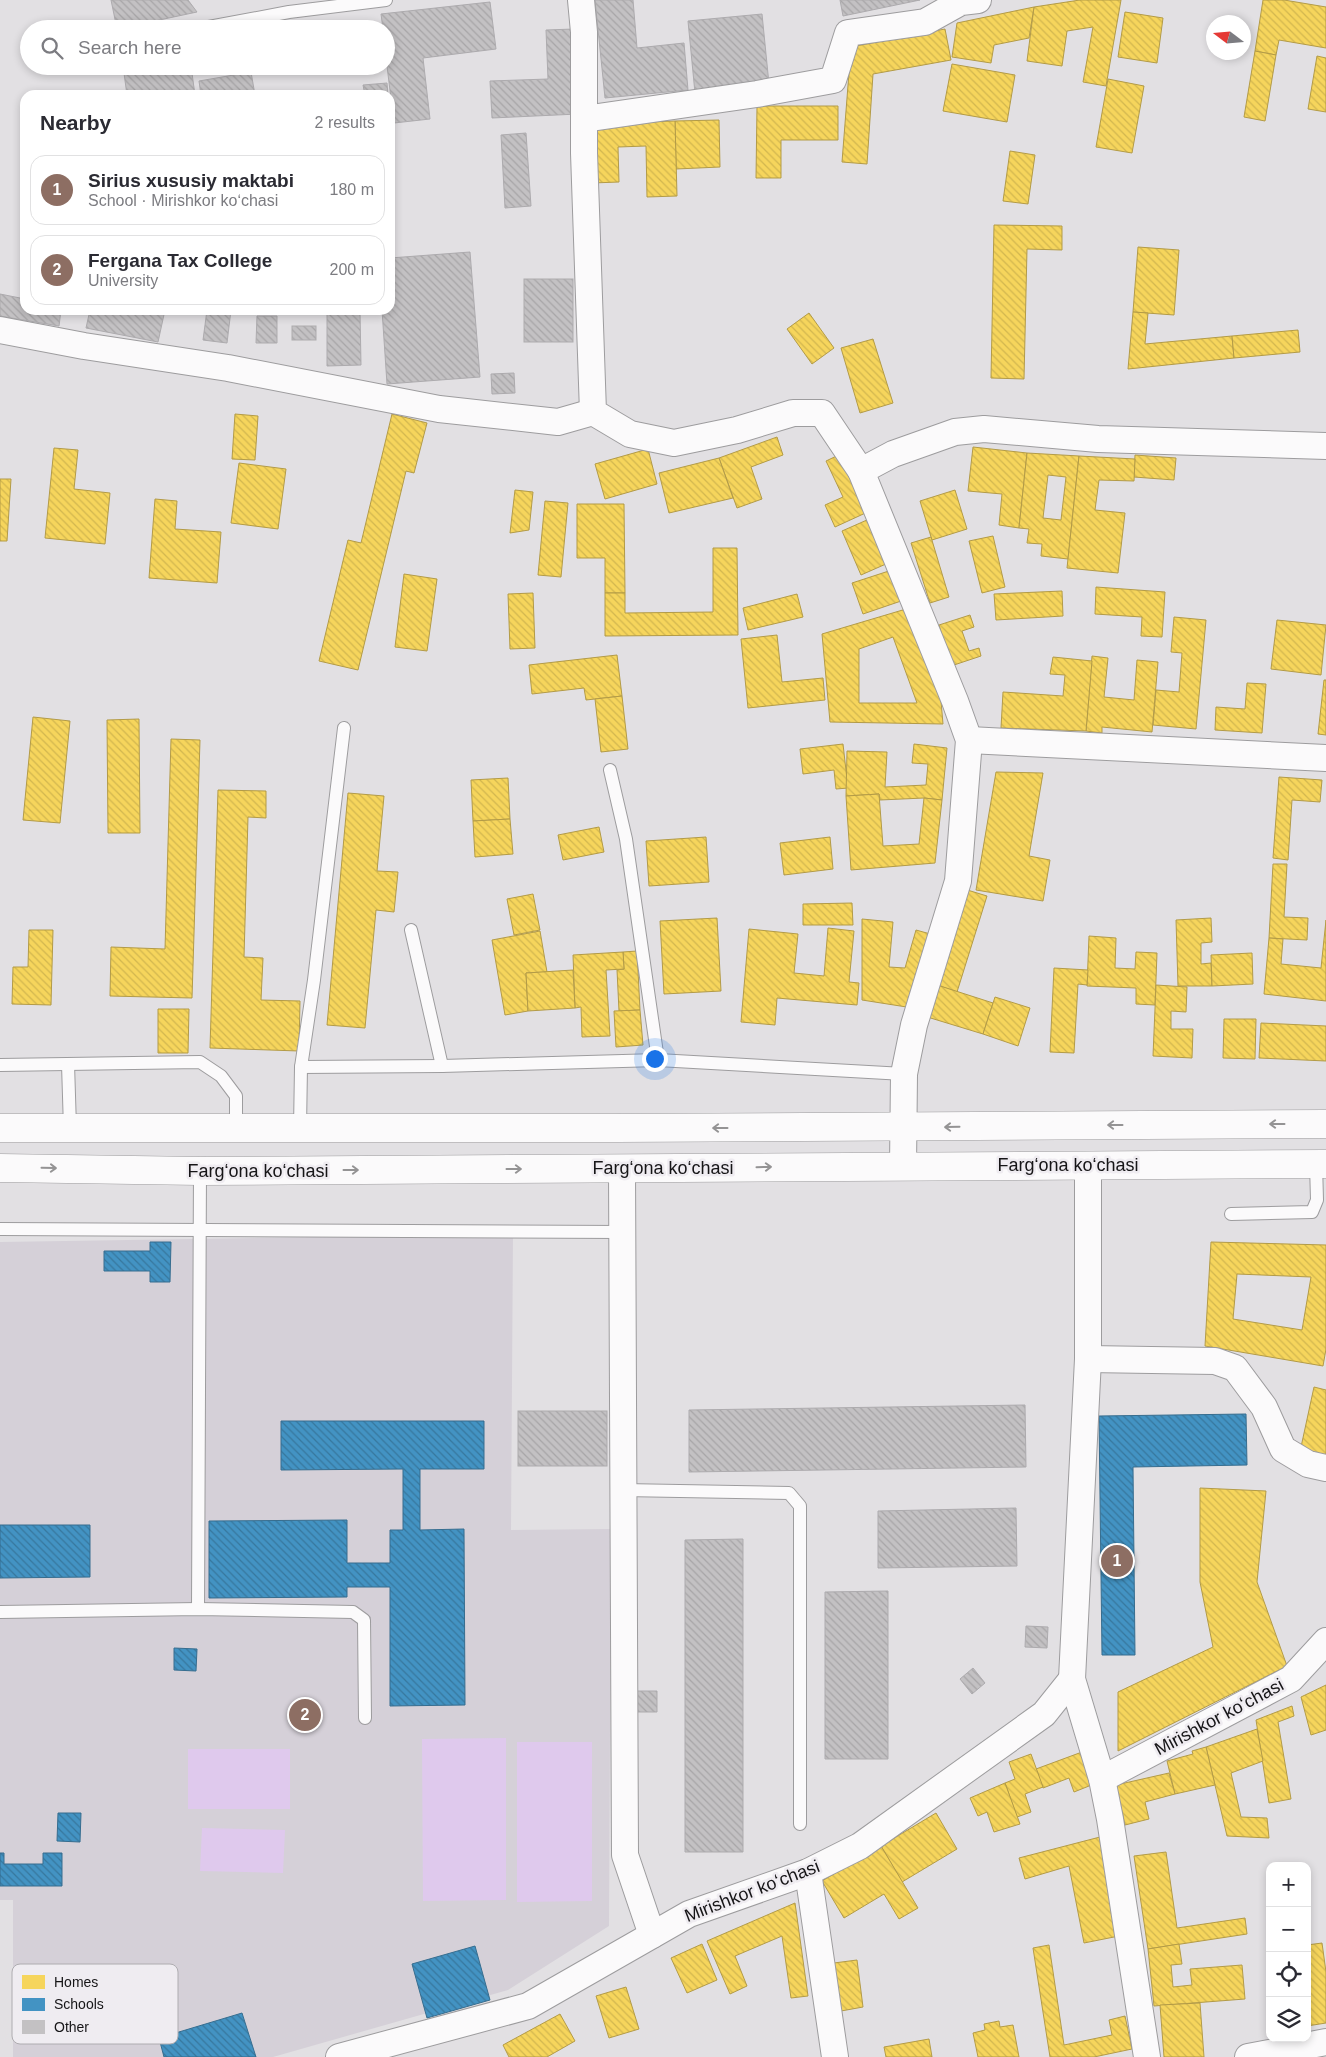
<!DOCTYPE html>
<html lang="en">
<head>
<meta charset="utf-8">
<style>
	body { margin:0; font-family:Helvetica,sans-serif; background:#f7f7f7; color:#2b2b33 }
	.controls { position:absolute; right:15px; bottom:15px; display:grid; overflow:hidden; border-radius:10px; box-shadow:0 2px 8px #0003 }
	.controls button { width:45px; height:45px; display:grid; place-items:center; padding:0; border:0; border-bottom:1px solid #e1e1e2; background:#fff; color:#2b2b33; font:25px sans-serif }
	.compass { position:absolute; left:1206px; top:15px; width:45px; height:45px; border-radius:50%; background:#fff; box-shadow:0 2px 8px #0003; rotate:286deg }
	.you { position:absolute; left:654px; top:1058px; width:18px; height:18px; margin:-12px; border:4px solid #fff; border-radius:50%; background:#1a73e8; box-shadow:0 0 0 8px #1a73e833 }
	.badge { display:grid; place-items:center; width:32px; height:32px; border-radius:50%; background:#5d5c5e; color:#fff; font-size:16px; font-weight:700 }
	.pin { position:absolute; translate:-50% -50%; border:2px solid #fff; box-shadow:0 1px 5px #0006 }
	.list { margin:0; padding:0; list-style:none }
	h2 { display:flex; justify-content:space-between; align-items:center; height:65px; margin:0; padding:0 20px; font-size:21px }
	h2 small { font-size:16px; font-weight:400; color:#7c7c81 }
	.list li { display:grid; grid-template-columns:32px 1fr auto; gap:15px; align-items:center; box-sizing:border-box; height:70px; margin:0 10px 10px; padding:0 10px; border:1px solid #e1e1e2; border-radius:15px }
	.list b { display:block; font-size:19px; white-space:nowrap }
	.list p { margin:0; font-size:16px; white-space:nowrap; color:#7c7c81 }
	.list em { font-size:16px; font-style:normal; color:#7c7c81 }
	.icon { flex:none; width:28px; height:28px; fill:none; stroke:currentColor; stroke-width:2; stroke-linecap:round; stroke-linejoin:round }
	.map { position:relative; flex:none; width:1326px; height:2057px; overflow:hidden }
	.search { position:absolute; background:#fff; box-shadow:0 2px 8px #0003; left:20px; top:20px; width:375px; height:55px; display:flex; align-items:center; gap:12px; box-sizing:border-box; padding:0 18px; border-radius:28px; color:#7c7c81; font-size:19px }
	.panel { position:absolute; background:#fff; box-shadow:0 2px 8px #0003; left:20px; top:90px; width:375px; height:225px; border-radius:15px }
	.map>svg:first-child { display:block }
</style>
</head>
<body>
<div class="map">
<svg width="1326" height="2057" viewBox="0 0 1326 2057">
	<defs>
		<pattern id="homes-back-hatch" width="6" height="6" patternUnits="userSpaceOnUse" patternTransform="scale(1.25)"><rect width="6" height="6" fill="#f6d55c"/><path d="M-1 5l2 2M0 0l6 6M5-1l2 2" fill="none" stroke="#d2b64f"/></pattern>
		<pattern id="schools-back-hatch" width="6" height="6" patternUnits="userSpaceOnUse" patternTransform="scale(1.25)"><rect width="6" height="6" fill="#4393c3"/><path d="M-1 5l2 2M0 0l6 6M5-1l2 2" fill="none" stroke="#37779d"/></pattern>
		<pattern id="building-back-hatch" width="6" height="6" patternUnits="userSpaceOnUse" patternTransform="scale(1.25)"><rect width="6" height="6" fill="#c3c1c3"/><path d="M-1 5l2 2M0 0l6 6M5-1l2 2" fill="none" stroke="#a7a5a7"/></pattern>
	</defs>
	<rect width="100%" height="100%" fill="#e2e0e3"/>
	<!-- built -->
	<polygon fill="#d5d0d8" points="513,1234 511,1530 611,1529 609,1926 508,1990 273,2057 13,2057 13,1900 0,1900 0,1242"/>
	<!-- pitch -->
	<g fill="#dfc9ed">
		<polygon points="506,1738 506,1900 423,1901 422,1739"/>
		<polygon points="517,1742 592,1742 592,1901 517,1902"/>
		<rect x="188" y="1749" width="102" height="60"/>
		<polygon points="202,1828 285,1830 283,1873 200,1871"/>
	</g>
	<!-- homes -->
	<g fill="url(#homes-back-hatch)" stroke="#b39b47" fill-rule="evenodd">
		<polygon points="1080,0 1121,0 1106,86 1083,82 1093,27 1067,31 1062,66 1027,61 1034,7"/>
		<polygon points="1263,0 1284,0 1326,7 1326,48 1279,40 1276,55 1255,51"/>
		<polygon points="1034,7 1029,38 994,45 991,63 952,57 957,23"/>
		<polygon points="1125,12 1163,18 1157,63 1118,57"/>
		<polygon points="945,29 951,60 873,74 867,164 842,162 851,47"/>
		<polygon points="1255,51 1276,55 1265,121 1244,117"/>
		<polygon points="1317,56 1326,58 1326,112 1308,109"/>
		<polygon points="952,64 1015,75 1007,122 943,111"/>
		<polygon points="1108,79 1144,86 1132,153 1096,147"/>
		<polygon points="757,106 838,106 838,140 781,140 781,178 756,178"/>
		<polygon points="719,120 720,167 676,169 675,121"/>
		<polygon points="675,121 677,196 647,197 646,146 618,147 619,182 592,183 591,124"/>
		<polygon points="1010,151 1035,155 1028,204 1003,201"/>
		<polygon points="994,225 1062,226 1062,250 1027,249 1024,379 991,378"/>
		<polygon points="1138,247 1179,250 1174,315 1133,312"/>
		<polygon points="1133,312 1148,313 1145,344 1232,336 1234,358 1128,369"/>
		<polygon points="809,313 834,348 812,364 787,329"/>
		<polygon points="1298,330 1300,352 1234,358 1232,336"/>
		<polygon points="873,339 893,403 860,413 841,348"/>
		<polygon points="235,414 258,416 255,460 232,459"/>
		<polygon points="392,414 427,423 414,473 406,471 358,670 319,661 348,540 361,543"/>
		<polygon points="777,437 783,455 751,467 762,499 737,508 719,458"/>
		<polygon points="973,447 1027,453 1019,528 999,525 1002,494 968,491"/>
		<polygon points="54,448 78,450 74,489 110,493 105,544 45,538"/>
		<polygon points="648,449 657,484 605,499 595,464"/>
		<polygon points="845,452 872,510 835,527 825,505 843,497 826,461"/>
		<path d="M1027,453L1079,456L1068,559L1041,556L1042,544L1027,543L1029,529L1019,528ZM1048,475L1066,477L1061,520L1043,518Z"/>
		<polygon points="1135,455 1176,458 1174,480 1134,477"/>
		<polygon points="1079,456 1135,459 1134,481 1099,480 1095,510 1125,513 1118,573 1067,568"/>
		<polygon points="719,458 733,498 669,513 659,473"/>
		<polygon points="239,463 286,469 278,529 231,523"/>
		<polygon points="0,479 11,479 7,541 0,541"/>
		<polygon points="515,490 533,492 529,530 510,533"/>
		<polygon points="955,490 967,529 932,540 920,501"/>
		<polygon points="155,499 177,501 175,529 221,532 217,583 149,578"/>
		<polygon points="545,501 568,503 561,577 538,575"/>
		<polygon points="577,504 624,504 625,593 605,593 605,558 577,558"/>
		<polygon points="876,516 895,560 861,575 842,531"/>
		<polygon points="993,536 1005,587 982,593 969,541"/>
		<polygon points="931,537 949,597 930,603 911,543"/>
		<polygon points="713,548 737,548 738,635 605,636 605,593 625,593 625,613 713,612"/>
		<polygon points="898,568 907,599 863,614 852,583"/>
		<polygon points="404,574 437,579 427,651 395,647"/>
		<polygon points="1096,587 1165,592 1162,637 1141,636 1142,617 1095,614"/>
		<polygon points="1062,591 1063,616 996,620 994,594"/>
		<polygon points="533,593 535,648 510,649 508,594"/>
		<polygon points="797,594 803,617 748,630 743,608"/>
		<path d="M906,609L941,701L943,724L830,722L822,634ZM893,637L917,703H859V649Z"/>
		<polygon points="970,615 974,627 962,631 969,651 979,648 981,656 951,666 939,625"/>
		<polygon points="1174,617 1206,620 1196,729 1153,725 1156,690 1179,692 1182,653 1171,652"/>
		<polygon points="1277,620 1326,625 1321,675 1271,669"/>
		<polygon points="777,635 782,682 823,678 825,700 748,708 741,639"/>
		<polygon points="617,655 622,696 586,700 584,688 532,694 529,665"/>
		<polygon points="1092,656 1108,658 1104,697 1134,700 1137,660 1158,662 1152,732 1102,727 1102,733 1086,731"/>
		<polygon points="1053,657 1092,661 1086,731 1001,728 1003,692 1063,696 1065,675 1050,674"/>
		<polygon points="1324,680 1326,680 1326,735 1318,734"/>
		<polygon points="1247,683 1266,684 1262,733 1215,730 1216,707 1245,709"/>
		<polygon points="622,696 628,749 601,752 595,699"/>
		<polygon points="33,717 70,721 60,823 23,820"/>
		<polygon points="139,719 140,833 108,833 107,720"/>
		<polygon points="171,739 200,740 192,998 110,996 111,947 165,949"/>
		<polygon points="843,744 848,788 836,789 834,770 803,774 800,749"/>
		<polygon points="914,744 947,748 942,800 924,798 880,800 879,794 846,796 847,751 887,752 885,787 926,785 928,764 912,763"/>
		<polygon points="996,772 1043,773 1029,856 1050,860 1043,901 976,890"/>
		<polygon points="1279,777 1322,780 1320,802 1292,800 1288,860 1273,858"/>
		<polygon points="508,778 510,819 473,821 471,780"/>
		<polygon points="218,790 266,791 266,818 248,817 244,957 263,958 261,1000 300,1001 299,1051 210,1048"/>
		<polygon points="348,793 384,796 377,871 398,872 394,912 376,910 365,1028 327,1025"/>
		<polygon points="879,794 883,846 919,844 924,798 942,800 935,863 851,870 846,796"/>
		<polygon points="510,819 513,854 475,857 473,821"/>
		<polygon points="599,827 604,852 563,860 558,835"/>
		<polygon points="706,837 709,882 649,886 646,841"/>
		<polygon points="830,837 833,869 784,875 780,843"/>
		<polygon points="1273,864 1287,864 1284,917 1308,918 1307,940 1269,938"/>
		<polygon points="964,889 987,896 957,992 934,984"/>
		<polygon points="533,894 540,930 514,935 507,899"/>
		<polygon points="852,903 853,925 803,925 803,904"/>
		<polygon points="717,918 721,991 664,994 660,921"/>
		<polygon points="1211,918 1212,942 1201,943 1201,964 1211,963 1212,986 1178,986 1176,920"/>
		<polygon points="862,919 893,922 889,967 905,968 916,930 934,935 913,1008 862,1000"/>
		<polygon points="1326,920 1326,1001 1264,994 1269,938 1283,939 1281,964 1321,968"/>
		<polygon points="828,928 854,931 849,982 859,983 857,1005 777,998 775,1025 741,1022 749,929 798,934 794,973 824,976"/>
		<polygon points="29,930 53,930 51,1005 12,1004 13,967 28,967"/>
		<polygon points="540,931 547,972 526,973 528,1011 505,1015 492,940"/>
		<polygon points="1089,936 1116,938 1115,968 1135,969 1136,952 1157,953 1155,1005 1136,1004 1136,988 1087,986"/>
		<polygon points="637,951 640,1010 619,1011 617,970 624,969 623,952"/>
		<polygon points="623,952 624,969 606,970 610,1036 582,1037 581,1007 575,1008 573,955"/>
		<polygon points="1252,953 1253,984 1212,986 1211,955"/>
		<polygon points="1054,968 1088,970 1087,985 1078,984 1074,1053 1050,1052"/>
		<polygon points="573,970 575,1008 528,1011 526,973"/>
		<polygon points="934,984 993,1003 983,1034 924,1016"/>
		<polygon points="1156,985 1187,987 1186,1012 1171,1011 1171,1029 1193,1029 1192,1058 1153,1056"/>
		<polygon points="995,997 1030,1008 1018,1046 983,1034"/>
		<polygon points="158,1009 189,1009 188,1053 158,1053"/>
		<polygon points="640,1010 643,1045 616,1047 614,1011"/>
		<polygon points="1224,1019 1256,1019 1255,1059 1223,1058"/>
		<polygon points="1261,1023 1326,1026 1326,1061 1259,1058"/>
		<path d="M1211,1242L1326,1245V1349L1323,1366L1205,1346ZM1237,1274L1311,1277L1302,1330L1233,1319Z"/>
		<polygon points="1314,1387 1326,1390 1326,1462 1301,1447"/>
		<polygon points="1200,1488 1266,1491 1257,1582 1287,1666 1118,1751 1118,1692 1213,1647 1200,1582"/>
		<polygon points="1326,1685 1326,1730 1311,1735 1301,1697"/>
		<polygon points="1292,1706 1294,1716 1278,1722 1291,1799 1269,1803 1256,1720"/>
		<polygon points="1257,1729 1263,1761 1231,1773 1241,1817 1267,1818 1269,1838 1227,1836 1206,1747"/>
		<polygon points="1206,1747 1215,1785 1175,1794 1167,1761 1193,1754 1192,1751"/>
		<polygon points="1082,1752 1094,1784 1074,1792 1069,1778 1043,1788 1036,1769"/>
		<polygon points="1031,1754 1043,1787 1025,1794 1031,1812 1017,1817 1005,1783 1015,1779 1009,1762"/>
		<polygon points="1169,1773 1175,1794 1145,1802 1149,1819 1125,1825 1116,1785"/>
		<polygon points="1005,1783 1020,1824 994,1832 987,1812 978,1816 970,1798"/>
		<polygon points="936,1813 957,1849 902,1882 881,1846"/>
		<polygon points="1100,1837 1119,1936 1084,1943 1069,1866 1025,1879 1019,1858"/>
		<polygon points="881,1846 918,1908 899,1919 884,1894 844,1918 822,1881"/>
		<polygon points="1166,1852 1177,1928 1245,1918 1247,1934 1148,1949 1134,1856"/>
		<polygon points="795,1903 808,1996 791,1998 782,1936 735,1956 747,1986 730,1994 707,1941"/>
		<polygon points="1322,1943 1326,1972 1326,2023 1307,2026 1307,1945"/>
		<polygon points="702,1944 717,1980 687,1993 671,1958"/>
		<polygon points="1179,1944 1182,1964 1171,1965 1173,1987 1192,1985 1190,1969 1242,1965 1245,1999 1154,2006 1148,1949"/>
		<polygon points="1049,1945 1064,2045 1112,2035 1109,2020 1125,2016 1132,2049 1094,2057 1050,2057 1033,1948"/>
		<polygon points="857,1960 863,2007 841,2011 834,1963"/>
		<polygon points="626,1987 639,2029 609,2038 596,1996"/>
		<polygon points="1200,2003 1204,2057 1164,2057 1160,2005"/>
		<polygon points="560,2014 575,2041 547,2057 509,2057 503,2045"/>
		<polygon points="999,2021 1000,2027 1013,2025 1019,2057 978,2057 973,2033 985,2030 984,2024"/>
		<polygon points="929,2039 932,2057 886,2057 884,2047"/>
	</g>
	<!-- schools -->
	<g fill="url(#schools-back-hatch)" stroke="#366d8f">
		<polygon points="150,1242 171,1242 170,1282 150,1282 150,1271 104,1271 104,1251 150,1251"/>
		<polygon points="1246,1414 1247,1465 1133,1467 1135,1655 1102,1655 1099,1416"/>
		<polygon points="281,1421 484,1421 484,1469 420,1469 420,1530 464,1529 465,1705 390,1706 390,1587 347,1587 347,1597 209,1598 209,1521 347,1520 347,1563 390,1563 390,1530 403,1530 403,1469 281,1470"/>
		<polygon points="0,1525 90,1525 90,1577 0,1578"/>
		<polygon points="174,1648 197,1649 196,1671 174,1670"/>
		<polygon points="58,1813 81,1813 80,1842 57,1841"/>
		<polygon points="0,1853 4,1853 4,1864 43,1864 43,1853 62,1853 62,1886 0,1886"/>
		<polygon points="475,1946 490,2000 427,2018 412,1964"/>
		<polygon points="242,2013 256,2057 164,2057 159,2038"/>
	</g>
	<!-- building -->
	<g fill="url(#building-back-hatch)" stroke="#adabae">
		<polygon points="111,0 188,0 197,12 117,29"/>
		<polygon points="595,0 633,0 637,48 684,43 688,90 605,98"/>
		<polygon points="840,0 920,0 843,16"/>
		<polygon points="490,2 496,49 423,58 430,119 394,123 386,58 386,29 383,29 381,14"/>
		<polygon points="762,14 769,84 695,93 688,21"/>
		<polygon points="574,29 578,114 492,118 490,81 548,79 546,30"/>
		<polygon points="123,66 191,66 195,95 127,95"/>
		<polygon points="251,72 255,95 201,95 199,81"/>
		<polygon points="387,83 388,95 365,95 363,85"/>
		<polygon points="526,133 531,206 505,208 501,135"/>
		<polygon points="390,138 392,138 394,173 390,173"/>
		<polygon points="470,252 480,377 387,384 382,310 390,310 390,258"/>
		<rect x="524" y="279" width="49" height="63"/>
		<polygon points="0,294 25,299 25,310 61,310 59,326 0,316"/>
		<polygon points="90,310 165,310 158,342 86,328"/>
		<polygon points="207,310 231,310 227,343 203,340"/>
		<polygon points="360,312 361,365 327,366 327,313"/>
		<polygon points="257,316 277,316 277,343 256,343"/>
		<rect x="292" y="326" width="24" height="14"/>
		<polygon points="514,373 515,393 492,394 491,374"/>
		<polygon points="1025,1405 1026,1467 689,1472 689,1410"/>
		<rect x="518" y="1411" width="89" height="55"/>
		<polygon points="1016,1508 1017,1566 878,1568 878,1511"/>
		<polygon points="743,1539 743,1852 685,1852 685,1540"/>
		<polygon points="888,1591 888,1759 825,1759 825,1592"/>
		<polygon points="1026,1626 1048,1627 1047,1648 1025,1647"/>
		<polygon points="973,1668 985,1683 972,1694 960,1679"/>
		<polygon points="637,1691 657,1691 657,1712 636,1712"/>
	</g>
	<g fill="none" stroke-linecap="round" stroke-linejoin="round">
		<!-- service casing -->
		<g stroke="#9d9c9e" stroke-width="14">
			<g id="service">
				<polyline points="198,29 289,12 386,0"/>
				<polyline points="344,728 314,980 301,1067 442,1066 658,1060"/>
				<polyline points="610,770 626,839 658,1060 904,1074"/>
				<polyline points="411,930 442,1066"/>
				<polyline points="68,1064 70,1128"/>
				<polyline points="0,1065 200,1062 221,1076 236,1096 236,1128"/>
				<polyline points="300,1128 301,1067"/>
				<polyline points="1231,1214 1312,1212 1317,1200 1316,1164"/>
				<polyline points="0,1229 622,1232"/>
				<polyline points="623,1490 789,1493 800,1506 800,1824"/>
				<polyline points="198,1609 200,1171"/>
				<polyline points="0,1612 198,1609 353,1612 364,1620 365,1718"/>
			</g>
		</g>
		<!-- minor casing -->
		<g stroke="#9d9c9e" stroke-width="28">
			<g id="minor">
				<polyline points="581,0 584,32 584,153 593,412 630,434 674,443 737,430 793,413 822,413 861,471"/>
				<polyline points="584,119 757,94 833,80 848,33 925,22 961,2 978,0"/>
				<polyline points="0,330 84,346 228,368 439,409 558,422 593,412"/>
				<polyline points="969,740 1326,758"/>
				<polyline points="903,1166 904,1074 914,1025 958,881 969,740 955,701 861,471 893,454 955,432 984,429 1098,439 1326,446"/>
				<polyline points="1088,1166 1088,1359 1072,1679 1102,1779 1110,1819 1147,2057"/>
				<polyline points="622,1169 625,1855 652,1935"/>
				<polyline points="1088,1359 1215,1361 1235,1368 1264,1407 1283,1449 1308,1464 1326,1468"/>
				<polyline points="1102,1779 1291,1679 1326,1641"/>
				<polyline points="808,1872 835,2057"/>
				<polyline points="339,2057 528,2006 689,1914 808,1872 860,1846 1044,1714 1072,1679"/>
				<polyline points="1248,2057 1326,2042"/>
			</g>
		</g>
		<!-- primary casing -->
		<g stroke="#9d9c9e" stroke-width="29">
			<g id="primary">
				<polyline points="0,1128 616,1128 1326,1124"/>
				<polyline points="0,1168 200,1171 1326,1164"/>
			</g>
		</g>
		<!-- service -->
		<use href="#service" stroke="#fbfafb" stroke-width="12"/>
		<!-- minor -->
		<use href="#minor" stroke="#fbfafb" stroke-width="26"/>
		<!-- primary -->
		<use href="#primary" stroke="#fbfafb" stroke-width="28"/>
	</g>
	<!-- one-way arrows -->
	<defs><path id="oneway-shaft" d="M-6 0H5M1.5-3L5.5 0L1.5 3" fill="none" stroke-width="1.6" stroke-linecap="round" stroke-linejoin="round" transform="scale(1.25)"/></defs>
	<g stroke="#949394">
		<use href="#oneway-shaft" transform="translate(1277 1124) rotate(180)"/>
		<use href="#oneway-shaft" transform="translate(1115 1125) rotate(180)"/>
		<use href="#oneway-shaft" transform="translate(952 1127) rotate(179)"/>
		<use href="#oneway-shaft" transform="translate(720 1128) rotate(180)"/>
		<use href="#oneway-shaft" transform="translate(764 1167) rotate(-1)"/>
		<use href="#oneway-shaft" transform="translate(49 1168) rotate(1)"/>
		<use href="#oneway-shaft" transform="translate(514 1169)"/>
		<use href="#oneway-shaft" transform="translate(351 1170)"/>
	</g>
	<g text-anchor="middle" stroke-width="5" stroke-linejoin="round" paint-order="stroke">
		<!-- street labels -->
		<g font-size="18" fill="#161517" stroke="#efecf1">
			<text x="1068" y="1171">Fargʻona koʻchasi</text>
			<text x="663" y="1174">Fargʻona koʻchasi</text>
			<text x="258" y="1177">Fargʻona koʻchasi</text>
			<text transform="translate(1219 1717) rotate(-28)" y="6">Mirishkor koʻchasi</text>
			<text transform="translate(752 1891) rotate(-21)" y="6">Mirishkor koʻchasi</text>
		</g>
	</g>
	<!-- legend -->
	<rect x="12" y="1964" width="166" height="80" rx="8" fill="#efecf1" stroke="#aeacb0" stroke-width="1"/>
	<rect x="22" y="1975" width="23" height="14" fill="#f6d55c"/>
	<rect x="22" y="1998" width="23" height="13" fill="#4393c3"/>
	<rect x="22" y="2020" width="23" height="14" fill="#c3c1c3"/>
	<g font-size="14" fill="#161517">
		<text x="54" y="1987">Homes</text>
		<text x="54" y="2009">Schools</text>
		<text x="54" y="2032">Other</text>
	</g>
</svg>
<div class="controls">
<button>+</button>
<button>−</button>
<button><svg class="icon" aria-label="locate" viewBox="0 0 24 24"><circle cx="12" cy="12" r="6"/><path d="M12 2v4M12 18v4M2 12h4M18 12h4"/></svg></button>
<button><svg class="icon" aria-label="layers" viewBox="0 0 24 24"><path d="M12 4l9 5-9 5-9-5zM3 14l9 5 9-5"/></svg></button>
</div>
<svg class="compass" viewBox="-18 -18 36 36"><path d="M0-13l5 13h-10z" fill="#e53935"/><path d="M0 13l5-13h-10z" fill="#7c7c81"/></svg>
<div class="you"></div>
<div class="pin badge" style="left:1117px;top:1561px;background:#8d6e63">1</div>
<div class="pin badge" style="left:305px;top:1715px;background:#8d6e63">2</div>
<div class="search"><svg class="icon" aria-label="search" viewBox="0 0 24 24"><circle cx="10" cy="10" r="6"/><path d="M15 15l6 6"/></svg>Search here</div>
<section class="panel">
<h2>Nearby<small>2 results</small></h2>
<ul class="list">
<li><span class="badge" style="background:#8d6e63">1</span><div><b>Sirius xususiy maktabi</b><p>School · Mirishkor koʻchasi</p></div><em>180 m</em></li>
<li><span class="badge" style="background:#8d6e63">2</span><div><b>Fergana Tax College</b><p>University</p></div><em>200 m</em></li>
</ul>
</section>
</div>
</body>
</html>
